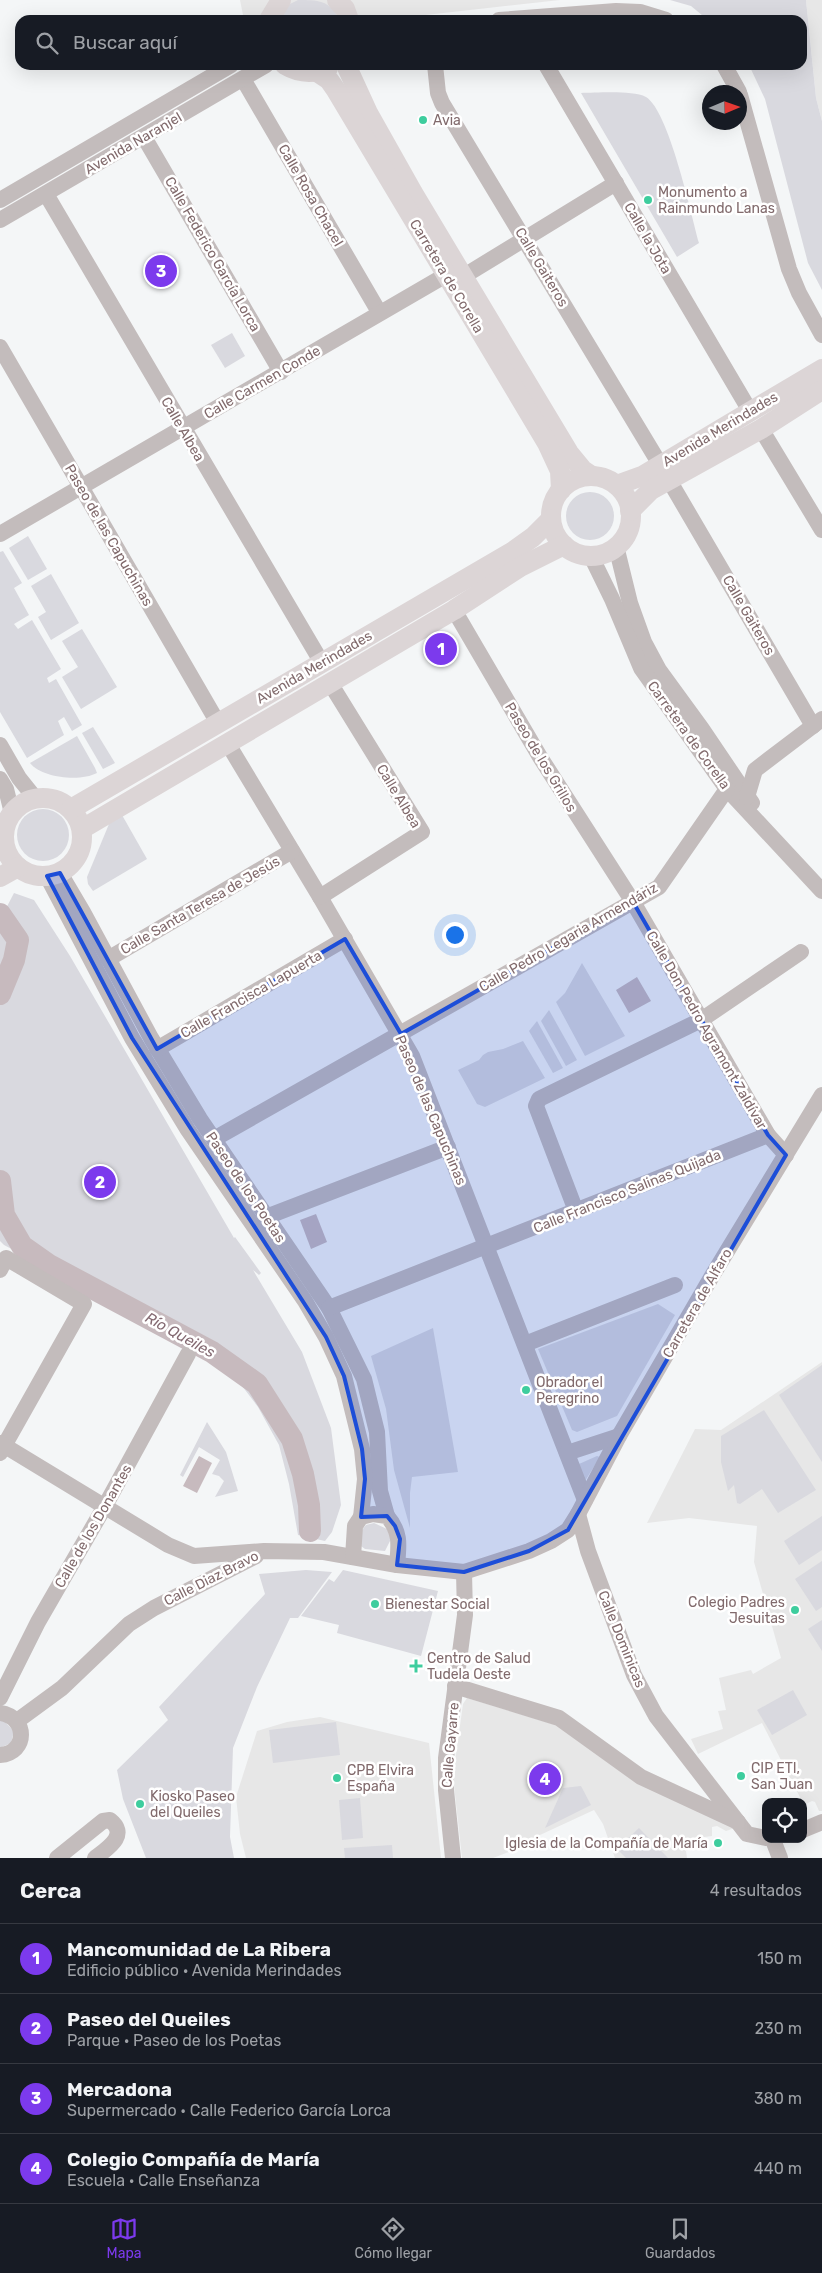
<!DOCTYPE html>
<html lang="es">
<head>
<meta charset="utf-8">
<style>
	body { margin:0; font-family:Rubik,sans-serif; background:#20242c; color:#f1f3f6 }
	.controls { position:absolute; right:15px; bottom:15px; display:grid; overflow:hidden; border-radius:10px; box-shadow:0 5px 20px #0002 }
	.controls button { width:45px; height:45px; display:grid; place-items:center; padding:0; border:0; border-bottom:1px solid #363941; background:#171b24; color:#f1f3f6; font:25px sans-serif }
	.compass { position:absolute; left:702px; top:85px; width:45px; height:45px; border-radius:50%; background:#171b24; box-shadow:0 5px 20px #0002; rotate:88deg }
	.you { position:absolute; left:454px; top:934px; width:18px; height:18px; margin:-12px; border:4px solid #fff; border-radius:50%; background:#1a73e8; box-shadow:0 0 0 8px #1a73e833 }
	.badge { display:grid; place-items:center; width:32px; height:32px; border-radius:50%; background:#7c3aed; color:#fff; font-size:16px; font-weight:700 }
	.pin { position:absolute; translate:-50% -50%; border:2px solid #fff; box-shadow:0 1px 5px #0006 }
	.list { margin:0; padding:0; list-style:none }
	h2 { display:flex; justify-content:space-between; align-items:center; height:65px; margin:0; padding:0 20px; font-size:21px }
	h2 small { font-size:16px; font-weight:400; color:#9ea1a6 }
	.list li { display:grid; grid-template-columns:32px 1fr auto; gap:15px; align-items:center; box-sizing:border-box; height:70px; padding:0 20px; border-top:1px solid #363941 }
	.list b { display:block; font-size:19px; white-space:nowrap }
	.list p { margin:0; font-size:16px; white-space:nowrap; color:#9ea1a6 }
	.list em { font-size:16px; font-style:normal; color:#9ea1a6 }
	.icon { flex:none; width:28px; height:28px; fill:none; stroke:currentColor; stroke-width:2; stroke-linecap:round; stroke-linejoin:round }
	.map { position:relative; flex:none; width:822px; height:1858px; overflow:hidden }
	.search { position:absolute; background:#171b24; box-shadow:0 5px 20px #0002; left:15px; right:15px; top:15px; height:55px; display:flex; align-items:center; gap:12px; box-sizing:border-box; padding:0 18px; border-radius:15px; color:#9ea1a6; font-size:19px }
	.sheet { height:345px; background:#171b24 }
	nav { display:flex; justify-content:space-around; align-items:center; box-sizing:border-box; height:70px; border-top:1px solid #363941; background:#171b24; font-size:14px; color:#9ea1a6 }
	nav a { display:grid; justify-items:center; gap:2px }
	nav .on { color:#7c3aed }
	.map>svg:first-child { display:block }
</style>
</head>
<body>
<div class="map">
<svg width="822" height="1858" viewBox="0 0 822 1858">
	<rect width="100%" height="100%" fill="#f4f6f7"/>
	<!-- built -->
	<g fill="#e7e7e7">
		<polygon points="240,0 560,0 381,20 244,20"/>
		<polygon points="806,0 822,0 822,121 816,98"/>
		<polygon points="822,1362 822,1811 819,1811 815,1802 812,1801 804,1805 762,1723 698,1754 691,1739 723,1729 718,1711 726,1710 719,1678 751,1670 753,1674 781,1658 754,1562 757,1526 689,1518 647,1523 695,1429 721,1430"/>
		<polygon points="467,1698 559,1726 735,1828 726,1831 717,1826 712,1827 712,1836 697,1838 691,1850 686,1851 687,1858 615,1858 603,1824 594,1810 527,1841 514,1850 493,1858 462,1858 453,1776 463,1704"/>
		<polygon points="320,1717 429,1743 441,1858 246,1858 240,1834 236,1797 257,1731 287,1722"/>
	</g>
	<!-- green -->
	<g fill="#d9d9df">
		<path d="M298,0C317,0 331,0 339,20H279L290,4Z"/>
		<polygon points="670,0 806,0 816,98 822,121 822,290 808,263 765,99 749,65 802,65 802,20 708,20 691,6"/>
		<path d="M581,93C597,93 632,90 646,97C669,111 691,214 699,243L677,257Z"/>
		<polygon points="232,333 245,356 225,368 211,345"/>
		<circle cx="590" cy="516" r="24"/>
		<polygon points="28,536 47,569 28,580 9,548"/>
		<polygon points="3,551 22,583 14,588 29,615 14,624 18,629 32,620 61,669 47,678 49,683 56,679 82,725 72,731 64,717 58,721 64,735 27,758 0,712 0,552"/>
		<polygon points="51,574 79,623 51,640 38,617 46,612 31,586"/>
		<polygon points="82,629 117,687 81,709 62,677 78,667 62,641"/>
		<polygon points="93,727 115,763 103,769 82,733"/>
		<path d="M77,736L95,768L97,773C80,782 42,778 30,763Z"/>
		<circle cx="43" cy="835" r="26"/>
		<polygon points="122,815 147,859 93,891 88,884 87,877 109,824"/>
		<polygon points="14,893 34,900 70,956 234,1238 235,1237 261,1273 259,1275 253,1270 302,1352 331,1428 341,1505 332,1532 325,1541 298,1535 289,1484 279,1445 258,1407 236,1378 205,1355 181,1346 125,1316 97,1294 4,1245 0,1241 0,920"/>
		<polygon points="582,963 625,1036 585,1056 556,1002 565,993"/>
		<polygon points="549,1010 577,1060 566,1066 541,1021"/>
		<polygon points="537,1021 563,1068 553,1073 529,1031"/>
		<polygon points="523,1041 545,1078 485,1107 477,1104 458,1070 479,1060 483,1055 488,1052 503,1049"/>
		<polygon points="658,1304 675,1315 617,1416 577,1432 572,1430 538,1349"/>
		<polygon points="433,1328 458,1472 412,1477 410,1493 410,1528 394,1470 386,1409 371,1356"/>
		<polygon points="822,1365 822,1462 779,1395"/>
		<polygon points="764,1410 816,1490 778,1513 762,1489 740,1504 737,1503 734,1485 728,1491 721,1462 721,1436"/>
		<polygon points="207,1422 226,1452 238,1491 215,1497 224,1481 219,1476 212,1474 220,1460 199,1447 183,1477 180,1475"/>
		<polygon points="597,1456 600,1457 585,1481 579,1464"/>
		<polygon points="822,1516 822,1550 799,1565 784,1541"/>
		<polygon points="374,1523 387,1529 391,1539 385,1551 365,1549 361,1546 362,1530 366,1525"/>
		<polygon points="822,1561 822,1607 816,1611 795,1579"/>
		<polygon points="306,1570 332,1572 298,1618 290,1618 257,1687 233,1748 230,1837 234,1858 146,1858 123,1799 117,1770 168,1720 159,1707 265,1594 259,1574"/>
		<polygon points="343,1570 438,1591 421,1656 337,1633 339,1625 301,1616 329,1579 334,1582"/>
		<polygon points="822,1620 822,1651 808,1629"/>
		<polygon points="793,1690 807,1715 772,1735 757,1710"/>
		<polygon points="0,1719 2,1719 14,1731 11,1743 0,1748"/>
		<polygon points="336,1722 340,1755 273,1763 269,1730"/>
		<polygon points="581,1786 591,1805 545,1828 563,1788"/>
		<polygon points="360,1798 363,1838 342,1840 339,1800"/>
		<polygon points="639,1828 668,1858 626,1858 617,1849"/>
		<polygon points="392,1845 393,1858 345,1858 344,1848"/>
	</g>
	<!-- water -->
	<g fill="#c7babe">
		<polygon points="637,977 651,1001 629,1013 616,990"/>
		<polygon points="316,1214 327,1242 311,1249 300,1220"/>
		<polygon points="199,1456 212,1463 197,1493 183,1486"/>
	</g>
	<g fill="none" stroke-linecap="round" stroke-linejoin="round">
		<!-- river -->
		<g stroke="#c7babe" stroke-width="22">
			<polyline points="0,914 18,940 14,960 0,994"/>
			<polyline points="0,1181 4,1215 22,1246 49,1265 212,1352 257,1384 292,1439 303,1474 309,1505 310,1531"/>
		</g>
		<!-- minor -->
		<g stroke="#c3bcbc" stroke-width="16">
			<polyline points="499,20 616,11 640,12 666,20"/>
			<polyline points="435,65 438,93 442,103 661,466"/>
			<polyline points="546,65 750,411"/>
			<polyline points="724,65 739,92"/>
			<polyline points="243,79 379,312"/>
			<polyline points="740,95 789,269 799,293 822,335"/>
			<polyline points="144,137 281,372"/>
			<polyline points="46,194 322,663"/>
			<polyline points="0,200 231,65"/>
			<polyline points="0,220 266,65"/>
			<polyline points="464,276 616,183"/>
			<polyline points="0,347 218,723"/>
			<polyline points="761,429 822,530"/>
			<polyline points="669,480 813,726"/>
			<polyline points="0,534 446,275"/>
			<polyline points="616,546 630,603 644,642 659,670 702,729 752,803"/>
			<polyline points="591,556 612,599 641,668 727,789 822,891"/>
			<polyline points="454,610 540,757 633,902 768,1135 786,1155"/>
			<polyline points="228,744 320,897 412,1056 585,1500"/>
			<polyline points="0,745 19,778 35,798"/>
			<polyline points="0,779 6,789 12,813"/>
			<polyline points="747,797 755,770 822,719"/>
			<polyline points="60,873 83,912 151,1038 200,1119 329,1308 364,1379 377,1432 380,1491 387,1516"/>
			<polyline points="47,876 132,1038 188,1130 305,1301 326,1337 344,1376 362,1449 365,1479 361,1517"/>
			<polyline points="320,897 422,832 330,683"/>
			<polyline points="108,959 292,851"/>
			<polyline points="157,1049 345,939"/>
			<polyline points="214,1139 659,887 727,789"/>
			<polyline points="576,1211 536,1106 539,1099 701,1020 801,952"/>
			<polyline points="266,1217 448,1147"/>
			<polyline points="0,1270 6,1258 84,1304 0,1453"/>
			<polyline points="329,1308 768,1135"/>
			<polyline points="525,1344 675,1285"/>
			<polyline points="0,1443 168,1545 194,1556 264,1551 324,1552 397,1565 464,1572 529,1551 551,1541 568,1530 578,1514 619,1436 712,1276 822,1095"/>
			<polyline points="567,1453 619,1436"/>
			<polyline points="578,1514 588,1551 634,1675 656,1716 747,1834 766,1838"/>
			<path d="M353,1557L355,1526L361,1517L373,1514L387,1516C401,1532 399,1545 397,1565"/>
			<polyline points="455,1686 559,1718 641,1777 738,1822"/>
			<polyline points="0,1698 38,1622 105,1506 188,1354"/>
			<path d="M0,1713C28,1717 28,1753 0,1755"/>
			<polyline points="17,1721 62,1688 129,1624 154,1608 256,1556"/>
			<polyline points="803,1830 822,1822"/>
			<polyline points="773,1840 780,1858"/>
			<path d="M57,1858L103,1821L110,1820C129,1835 108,1848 95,1858"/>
			<polyline points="453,1858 446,1790 446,1758 465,1615 464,1572"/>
		</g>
		<!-- major -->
		<g stroke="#dcd5d6" stroke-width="20">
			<polyline points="337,0 345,9 349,20"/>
			<polyline points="269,20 281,0"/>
			<path d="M285,65C300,74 313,74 328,68"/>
			<polyline points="346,65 368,113 413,193 569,453 583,470 592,476"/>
			<polyline points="317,72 329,80 336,90 547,443 560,471 561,490"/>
			<circle cx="591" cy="516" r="40"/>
			<polyline points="617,485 642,476 822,369"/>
			<polyline points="630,511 651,490 761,429 822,390"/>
			<circle cx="43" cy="837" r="39"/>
			<polyline points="71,809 512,552 533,537 551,519"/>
			<polyline points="82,829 454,610 520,567 564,545"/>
			<polyline points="0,877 18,867"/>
		</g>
	</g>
	<!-- marked area -->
	<path fill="#1d4ed8" fill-opacity="0.2" stroke="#1d4ed8" stroke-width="4" stroke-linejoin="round" d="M60,873L157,1049L345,939L401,1034L633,902L768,1135L786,1155L568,1530L529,1551L464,1572L397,1565L400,1539L395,1526L387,1516L361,1517L365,1479L362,1449L344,1376L326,1337L132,1038L47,876Z"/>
	<!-- markers -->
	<g fill="#3ecd9e" stroke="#fff" stroke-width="2">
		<circle cx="423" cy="120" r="5"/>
		<circle cx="648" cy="200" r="5"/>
		<circle cx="526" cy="1390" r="5"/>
		<circle cx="375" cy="1604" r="5"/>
		<circle cx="795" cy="1610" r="5"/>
		<path d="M413.5 1658.5h5v5h5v5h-5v5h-5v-5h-5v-5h5z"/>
		<circle cx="741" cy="1776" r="5"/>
		<circle cx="337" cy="1778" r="5"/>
		<circle cx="140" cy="1804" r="5"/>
		<circle cx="718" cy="1843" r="5"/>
	</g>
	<g text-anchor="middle" stroke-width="5" stroke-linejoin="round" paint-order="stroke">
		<!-- poi labels -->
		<g font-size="14" fill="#816a6c" stroke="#fff" text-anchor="start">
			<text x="433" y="125">Avia</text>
			<text x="658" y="197">Monumento a<tspan x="658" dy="16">Rainmundo Lanas</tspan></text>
			<text x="536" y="1387">Obrador el<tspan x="536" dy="16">Peregrino</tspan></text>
			<text x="785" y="1607" text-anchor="end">Colegio Padres<tspan x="785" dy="16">Jesuitas</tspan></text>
			<text x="385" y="1609">Bienestar Social</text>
			<text x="427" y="1663">Centro de Salud<tspan x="427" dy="16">Tudela Oeste</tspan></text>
			<text x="751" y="1773">CIP ETI,<tspan x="751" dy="16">San Juan</tspan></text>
			<text x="347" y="1775">CPB Elvira<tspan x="347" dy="16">España</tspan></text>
			<text x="150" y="1801">Kiosko Paseo<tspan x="150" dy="16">del Queiles</tspan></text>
			<text x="708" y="1848" text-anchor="end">Iglesia de la Compañía de María</text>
		</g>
		<!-- street labels -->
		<g font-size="14" fill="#816a6c" stroke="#fff">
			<text transform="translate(133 143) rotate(-30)" y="5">Avenida Naranjel</text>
			<text transform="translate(311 195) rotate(60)" y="5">Calle Rosa Chacel</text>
			<text transform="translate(648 238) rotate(60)" y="5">Calle la Jota</text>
			<text transform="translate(213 254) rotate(60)" y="5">Calle Federico García Lorca</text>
			<text transform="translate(542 267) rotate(59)" y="5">Calle Gaiteros</text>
			<text transform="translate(447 276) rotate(59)" y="5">Carretera de Corella</text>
			<text transform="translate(262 382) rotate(-30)" y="5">Calle Carmen Conde</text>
			<text transform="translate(183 429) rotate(60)" y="5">Calle Albea</text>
			<text transform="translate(720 429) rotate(-31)" y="5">Avenida Merindades</text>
			<text transform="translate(109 535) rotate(60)" y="5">Paseo de las Capuchinas</text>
			<text transform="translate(749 615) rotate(60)" y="5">Calle Gaiteros</text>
			<text transform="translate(314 667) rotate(-30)" y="5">Avenida Merindades</text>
			<text transform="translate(689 735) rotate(54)" y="5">Carretera de Corella</text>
			<text transform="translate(541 757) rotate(59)" y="5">Paseo de los Grillos</text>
			<text transform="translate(399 796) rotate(59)" y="5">Calle Albea</text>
			<text transform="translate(200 905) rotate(-30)" y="5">Calle Santa Teresa de Jesús</text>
			<text transform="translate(568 937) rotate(-30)" y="5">Calle Pedro Legaria Armendáriz</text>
			<text transform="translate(251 994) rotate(-30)" y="5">Calle Francisca Lapuerta</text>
			<text transform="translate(707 1030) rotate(60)" y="5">Calle Don Pedro Agramont Zaldívar</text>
			<text transform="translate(431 1110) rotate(67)" y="5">Paseo de las Capuchinas</text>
			<text transform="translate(246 1187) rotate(56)" y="5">Paseo de los Poetas</text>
			<text transform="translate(627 1191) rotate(-22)" y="5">Calle Francisco Salinas Quijada</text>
			<text transform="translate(697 1303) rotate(-60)" y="5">Carretera de Alfaro</text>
			<text transform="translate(93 1526) rotate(-60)" y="5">Calle de los Donantes</text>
			<text transform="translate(211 1578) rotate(-27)" y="5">Calle Diaz Bravo</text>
			<text transform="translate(622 1639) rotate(68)" y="5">Calle Dominicas</text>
			<text transform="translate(450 1745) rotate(-85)" y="5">Calle Gayarre</text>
		</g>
		<!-- water labels -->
		<g font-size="15" font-style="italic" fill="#846a72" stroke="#fff">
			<text transform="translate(180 1335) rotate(29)" y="5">Río Queiles</text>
		</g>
	</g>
</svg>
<div class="controls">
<button><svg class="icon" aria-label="locate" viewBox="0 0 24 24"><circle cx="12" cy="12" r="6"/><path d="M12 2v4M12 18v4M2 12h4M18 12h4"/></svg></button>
</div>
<svg class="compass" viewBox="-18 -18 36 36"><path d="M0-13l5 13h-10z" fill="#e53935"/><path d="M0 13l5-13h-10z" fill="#9ea1a6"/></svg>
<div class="you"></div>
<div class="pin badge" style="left:441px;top:649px">1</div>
<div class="pin badge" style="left:100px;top:1182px">2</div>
<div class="pin badge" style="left:161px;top:271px">3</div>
<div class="pin badge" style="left:545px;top:1779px">4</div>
<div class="search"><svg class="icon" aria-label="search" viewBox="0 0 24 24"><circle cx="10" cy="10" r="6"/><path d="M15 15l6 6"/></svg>Buscar aquí</div>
</div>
<section class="sheet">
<h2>Cerca<small>4 resultados</small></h2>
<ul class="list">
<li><span class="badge">1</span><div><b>Mancomunidad de La Ribera</b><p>Edificio público · Avenida Merindades</p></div><em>150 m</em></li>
<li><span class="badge">2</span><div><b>Paseo del Queiles</b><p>Parque · Paseo de los Poetas</p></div><em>230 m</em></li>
<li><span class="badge">3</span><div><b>Mercadona</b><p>Supermercado · Calle Federico García Lorca</p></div><em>380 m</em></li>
<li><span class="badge">4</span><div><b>Colegio Compañía de María</b><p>Escuela · Calle Enseñanza</p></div><em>440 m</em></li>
</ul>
</section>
<nav>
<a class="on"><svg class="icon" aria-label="map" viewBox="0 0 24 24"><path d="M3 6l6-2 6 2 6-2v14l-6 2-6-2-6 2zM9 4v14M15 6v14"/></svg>Mapa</a>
<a><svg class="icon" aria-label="directions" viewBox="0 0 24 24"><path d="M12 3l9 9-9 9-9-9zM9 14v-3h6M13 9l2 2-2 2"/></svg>Cómo llegar</a>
<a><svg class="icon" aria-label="saved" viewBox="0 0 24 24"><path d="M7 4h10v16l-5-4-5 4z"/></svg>Guardados</a>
</nav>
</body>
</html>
